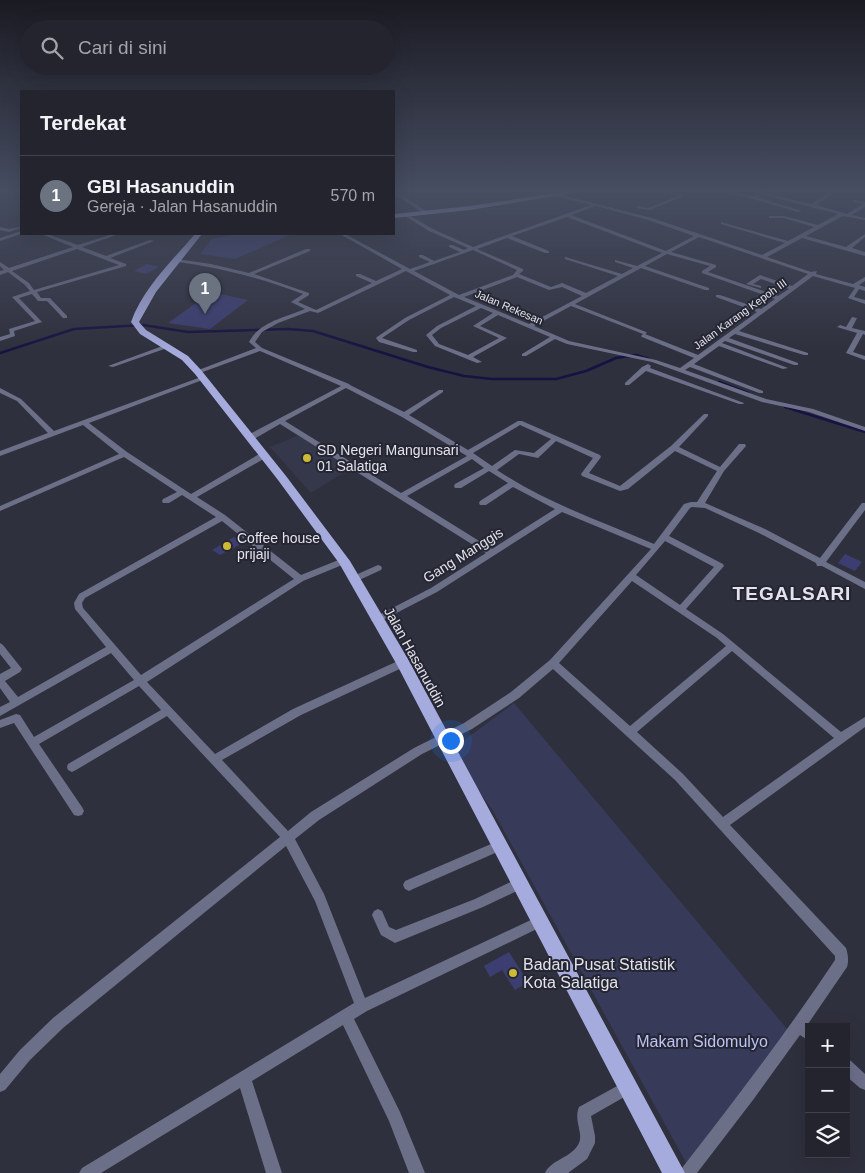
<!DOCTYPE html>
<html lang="id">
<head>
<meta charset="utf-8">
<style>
	body { margin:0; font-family:Helvetica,sans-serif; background:#2f303a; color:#f1f3f6 }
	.controls { position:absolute; right:15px; bottom:15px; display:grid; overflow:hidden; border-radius:0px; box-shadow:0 5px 20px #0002 }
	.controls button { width:45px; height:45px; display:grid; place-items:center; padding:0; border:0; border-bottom:1px solid #40414a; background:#23242e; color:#f1f3f6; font:25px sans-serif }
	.you { position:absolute; left:450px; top:740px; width:18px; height:18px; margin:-12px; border:4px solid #fff; border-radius:50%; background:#1a73e8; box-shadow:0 0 0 8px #1a73e833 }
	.badge { display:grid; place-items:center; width:32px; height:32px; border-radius:50%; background:#1a73e8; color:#fff; font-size:16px; font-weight:700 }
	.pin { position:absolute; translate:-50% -41px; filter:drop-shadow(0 1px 2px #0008) }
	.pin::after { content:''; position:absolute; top:26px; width:18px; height:15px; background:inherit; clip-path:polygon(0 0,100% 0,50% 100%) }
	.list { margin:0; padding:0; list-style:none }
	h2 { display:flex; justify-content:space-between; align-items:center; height:65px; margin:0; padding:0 20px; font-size:21px }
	h2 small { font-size:16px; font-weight:400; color:#a3a4aa }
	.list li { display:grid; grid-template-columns:32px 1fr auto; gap:15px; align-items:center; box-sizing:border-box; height:80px; padding:0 20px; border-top:1px solid #40414a }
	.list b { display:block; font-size:19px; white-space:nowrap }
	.list p { margin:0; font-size:16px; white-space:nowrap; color:#a3a4aa }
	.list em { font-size:16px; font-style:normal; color:#a3a4aa }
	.icon { flex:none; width:28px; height:28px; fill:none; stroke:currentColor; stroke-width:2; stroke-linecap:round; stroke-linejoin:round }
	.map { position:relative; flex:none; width:865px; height:1173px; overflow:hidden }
	.search { position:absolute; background:#23242e; box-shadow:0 5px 20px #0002; left:20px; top:20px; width:375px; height:55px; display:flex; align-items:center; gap:12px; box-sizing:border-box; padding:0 18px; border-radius:28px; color:#a3a4aa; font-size:19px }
	.panel { position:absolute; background:#23242e; box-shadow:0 5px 20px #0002; left:20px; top:90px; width:375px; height:145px; border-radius:0px }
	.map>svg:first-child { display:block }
</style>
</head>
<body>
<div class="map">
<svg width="865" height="1173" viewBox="0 0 865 1173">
	<rect width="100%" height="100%" fill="#2f303d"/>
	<!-- built -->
	<polygon fill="#35374a" points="300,435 351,468 311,493 270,447"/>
	<!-- green -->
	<polygon fill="#373a58" points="514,703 793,1036 689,1168 493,811 451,750"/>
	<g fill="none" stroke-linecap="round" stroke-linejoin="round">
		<!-- stream -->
		<g stroke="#161342" stroke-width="2.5">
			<polyline points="0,353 74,329 143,325 188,332 288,329 313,331 428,367 464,376 492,379 556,379 586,371 616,358 636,355 649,359"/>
			<polyline points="719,382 748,393"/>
			<polyline points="785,407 865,432"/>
		</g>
	</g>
	<!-- building -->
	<g fill="#3c3e71">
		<polygon points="238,234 292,234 235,259 200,254 212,239"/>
		<polygon points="147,264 159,267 146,274 134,271"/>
		<polygon points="211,292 248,300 210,329 168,323"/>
		<polygon points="234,537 243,543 220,555 212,550"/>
		<polygon points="845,554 862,562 855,571 838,563"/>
		<polygon points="509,952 528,982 515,990 502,970 490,977 484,966"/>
	</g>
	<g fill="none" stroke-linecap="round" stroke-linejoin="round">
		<!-- minor -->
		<g fill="#6c6f88" fill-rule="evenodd">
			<polygon points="657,189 663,189 684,196 650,210 637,208 637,206 648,208 678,196"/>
			<polygon points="718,189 724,189 748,196 760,195 760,197 757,197 802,211 798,212"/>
			<path d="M741,189H748L811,204L835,189H840L816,205L847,214L863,204L853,202V200L865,202V207L852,215L865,218V220L843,216L806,236L846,247L865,234V237L852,248L865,252V256L802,238L767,257L811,272L817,271L816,274L853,284L865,277V281L859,285L865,287V291L859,289L854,297L865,300V304L848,298L855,288L813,276L739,331L808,353V355H804L735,334L729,338L798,363V365H794L725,341L722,343L788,368L783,369L719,346L694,364L763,391V393H759L690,367L685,370L766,399L813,409L865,427V431L809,412L762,402L652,362L567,344L555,339L526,356H522V354L550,337L498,315L480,326L507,338L473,357L482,362L477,363L435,346L426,335L437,326L476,306L454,297L409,320L382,338L417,350V352H413L379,342L376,338L377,337L405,318L450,295L406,271L318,313L310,311L278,323L262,332L255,342L262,348L349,384L350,385L404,412L439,390H443V392L409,415L468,450L518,421H522L600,455L601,457L589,473L620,486L671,446L704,414H708V416L679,447L720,467L739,444H745L746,446L724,471L705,503L765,529L820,558L862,503H865V510L826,562L865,582V589L822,566H817L816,563L759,533L705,508L692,507L690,508L669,536L723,564L724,566L686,609L723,634L841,732L865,717V727L730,825L846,948C848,955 849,960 847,967L808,1024L811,1027H809V1041L800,1035L753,1100L697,1173H679L682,1168C735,1100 787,1032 835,960V956L675,780L553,669L519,698L472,729L422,754L319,820L295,839L324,894L365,998L535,918L539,916L543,918L545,922L543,926L367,1011L354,1019L400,1112L425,1173H409L389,1121L343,1025L252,1081L282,1173H266L240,1088L101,1173H79L82,1168L354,1003L315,901L286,846L63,1028L30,1060L5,1090L0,1092V1074L20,1050L53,1018L280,837L167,716L76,770L72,772L68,770L67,767L68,764L161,710L139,686L39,744L82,807L84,811L82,815L78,816L74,815L14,723L0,728V720L16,714L20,715L34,737L134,680L111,653L0,716V707L10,702L0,688V674L11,668L0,654V643L3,645L22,669L20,672L5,681L18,697L106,647L75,609L74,603L79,594L216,517L182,495L169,503H163L162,501L163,499L177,492L124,457L0,511V506L119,454L83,425L0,456V451L48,433L17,401L0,393V388L21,399L54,431L201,377H205V379L89,423L127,452L191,494L261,453H267V457L197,497L225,515L301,575L341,559H347L348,561L347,563L303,581L147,682L215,754L293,709L400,660H406L408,663L406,666L301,715L222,760L288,831L311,812L414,748L464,723L511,692L550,660L651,549L562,512L437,592L379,622H373L371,620L373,618L431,588L486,553L280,424L254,439H248V435L341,386L260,351L200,373H196V371L256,348L249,342C259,322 286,317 305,309L291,302L303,294C262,278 221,268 178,262L175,260L176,259L211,264L249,273L306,249H310V251L254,274L309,293V295L298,302L316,310L372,283L356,276V274H360L376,281L402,269L340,234H345L410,269L430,262L419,257V255H423L434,261L460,252L449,247V245H453L464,250L468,248L429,231L405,216V215L407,214L433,229L473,247L591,205L556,196L558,194L652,218L762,255L785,243L721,224V222L788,241L814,227L784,218H769V216H784L818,225L838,214ZM596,206L648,220L694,236L666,251L571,215ZM567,217L662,253L637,266L615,260V262L633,268L622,274L565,257V259L618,276L586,293L562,283L551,287L519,274L523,271V269L477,249L507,238L545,253H549V251L512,236ZM699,237L808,274L792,286L760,275L746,284L761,288V286L753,284L761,279L789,289L778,296L708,272L716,267V265L671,252ZM473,250L517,270L513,275L459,295L414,271ZM667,254L710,266L702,271V273L775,299L761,309L720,295H716V297L757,312L698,355L645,334L647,333L646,332L575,304L641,268L705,290H709V288L645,266ZM517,277L549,290L562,287L582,296L529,324L464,297ZM571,306L643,334L641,336L642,337L694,358L680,368L656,360L569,341L534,326ZM481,308L493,313L473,326L499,338L468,355L439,344L432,335L441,328ZM346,388L402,417L467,456L401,493L285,421ZM520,425L551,439L534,453L515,450L492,466L473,453ZM556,441L593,458L581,474L582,476L620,491L628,489L675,451L717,471L697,502H691L684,504L654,544C601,521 546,503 497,470L519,454L538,458ZM472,459L484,468L455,484L454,486L455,488H461L489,471L508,483L480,501L479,503L480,505H486L513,487L555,509L492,549L407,496ZM222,521L294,579L141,675L83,608L82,603L85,598ZM665,541L714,567L680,605L636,575ZM632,581L717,638L726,646L630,726L559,663ZM732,651L834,738L723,817L683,774L637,732Z"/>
			<polygon points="394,191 396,191 429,213 425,214 394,194"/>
			<polygon points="0,227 9,229 19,227 21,228 9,232 0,230"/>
			<polygon points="21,231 21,234 0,241 0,238"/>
			<path d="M41,234H47L78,245L113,234H119L82,247L106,256L150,240L154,241L110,258L126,264V266L37,292L41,298H50L67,316V318H63L47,301H38L32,294L19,298L42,322L14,331L15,336L0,341V337L10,334L9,329L35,321L12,297L30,291L25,285L8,272L0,275V271L4,270L0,266V262L9,268L73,247ZM77,249L119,265L34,290L29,283L12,271Z"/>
			<polygon points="852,317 857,318 852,328 865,331 865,335 863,334 853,352 865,356 865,360 846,353 857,333 837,327 840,325 846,327"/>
			<polygon points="168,344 171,346 170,347 113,367 108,366"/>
			<polygon points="648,364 651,366 650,368 744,403 743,404 739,404 646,371 629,385 625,385 625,383 642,367"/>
			<polygon points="378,565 381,566 382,568 381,570 357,581 354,582 350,579 351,577"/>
			<polygon points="498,841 502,842 504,846 502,850 413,889 409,891 405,889 403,885 405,881"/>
			<polygon points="519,878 523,880 525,884 523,888 483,907 395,943 381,935 372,915 374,911 378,909 382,911 389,927 396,930 475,899"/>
			<polygon points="846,1059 851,1061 865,1074 865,1090 860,1088 846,1076"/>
			<path d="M628,1080L633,1082L635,1087L633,1092L591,1116L595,1136V1143L587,1159L568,1173H545C551,1160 570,1158 578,1145C585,1135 573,1121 579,1107Z"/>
		</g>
		<!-- primary -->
		<g fill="#a6abde" fill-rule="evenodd">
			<polygon points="583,189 597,189 470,210 394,218 394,214 470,206"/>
			<path d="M195,234H202L156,292L139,322L146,330L188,356L201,370L286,476L350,561L408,659L685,1173H662L397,665L339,563L278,480L195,374L182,360L140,334L131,322C143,288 172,261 195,234Z"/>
		</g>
	</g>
	<!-- sky -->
	<linearGradient id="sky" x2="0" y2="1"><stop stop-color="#1a1a22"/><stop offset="0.54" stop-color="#474e62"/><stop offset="1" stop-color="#474e62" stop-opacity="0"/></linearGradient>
	<rect width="865" height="353" fill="url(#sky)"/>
	<!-- markers -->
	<g fill="#cdb938" stroke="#252633" stroke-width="2">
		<circle cx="307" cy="458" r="5"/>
		<circle cx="227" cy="546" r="5"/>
		<circle cx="513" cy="973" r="5"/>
	</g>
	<g text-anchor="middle" stroke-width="4" stroke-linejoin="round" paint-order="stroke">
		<!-- far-street labels -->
		<g font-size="11" fill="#e2e3eb" stroke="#252633">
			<text transform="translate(509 307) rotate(23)" y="4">Jalan Rekesan</text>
			<text transform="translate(740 314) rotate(-36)" y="4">Jalan Karang Kepoh III</text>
		</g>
		<!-- poi labels -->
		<g font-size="14" fill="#e2e3eb" stroke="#252633" text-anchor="start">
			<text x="317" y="455">SD Negeri Mangunsari<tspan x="317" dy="16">01 Salatiga</tspan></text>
			<text x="237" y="543">Coffee house<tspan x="237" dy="16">prijaji</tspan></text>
		</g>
		<!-- street labels -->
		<g font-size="14" fill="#e2e3eb" stroke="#252633">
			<text transform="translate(463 555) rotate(-32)" y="5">Gang Manggis</text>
			<text transform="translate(415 657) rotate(61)" y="5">Jalan Hasanuddin</text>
		</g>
		<!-- near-poi labels -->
		<g font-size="16" fill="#e2e3eb" stroke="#252633" text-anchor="start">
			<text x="523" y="970">Badan Pusat Statistik<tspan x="523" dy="18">Kota Salatiga</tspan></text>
		</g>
		<!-- near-park labels -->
		<g font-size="16" fill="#bec3f5" stroke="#252633">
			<text x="702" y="1047">Makam Sidomulyo</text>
		</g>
		<!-- district labels -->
		<g font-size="19" font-weight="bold" letter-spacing="1" fill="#e2e3eb" stroke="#252633">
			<text x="792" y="600">TEGALSARI</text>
		</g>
	</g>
</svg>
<div class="controls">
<button>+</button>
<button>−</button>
<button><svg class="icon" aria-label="layers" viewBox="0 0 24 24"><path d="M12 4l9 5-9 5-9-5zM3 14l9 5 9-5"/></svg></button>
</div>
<div class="you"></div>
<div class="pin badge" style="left:205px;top:314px;background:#6b7280">1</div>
<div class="search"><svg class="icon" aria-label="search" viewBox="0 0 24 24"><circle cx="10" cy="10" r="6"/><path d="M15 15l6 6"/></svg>Cari di sini</div>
<section class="panel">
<h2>Terdekat<small></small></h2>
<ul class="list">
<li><span class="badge" style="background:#6b7280">1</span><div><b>GBI Hasanuddin</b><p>Gereja · Jalan Hasanuddin</p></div><em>570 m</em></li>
</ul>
</section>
</div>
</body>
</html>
